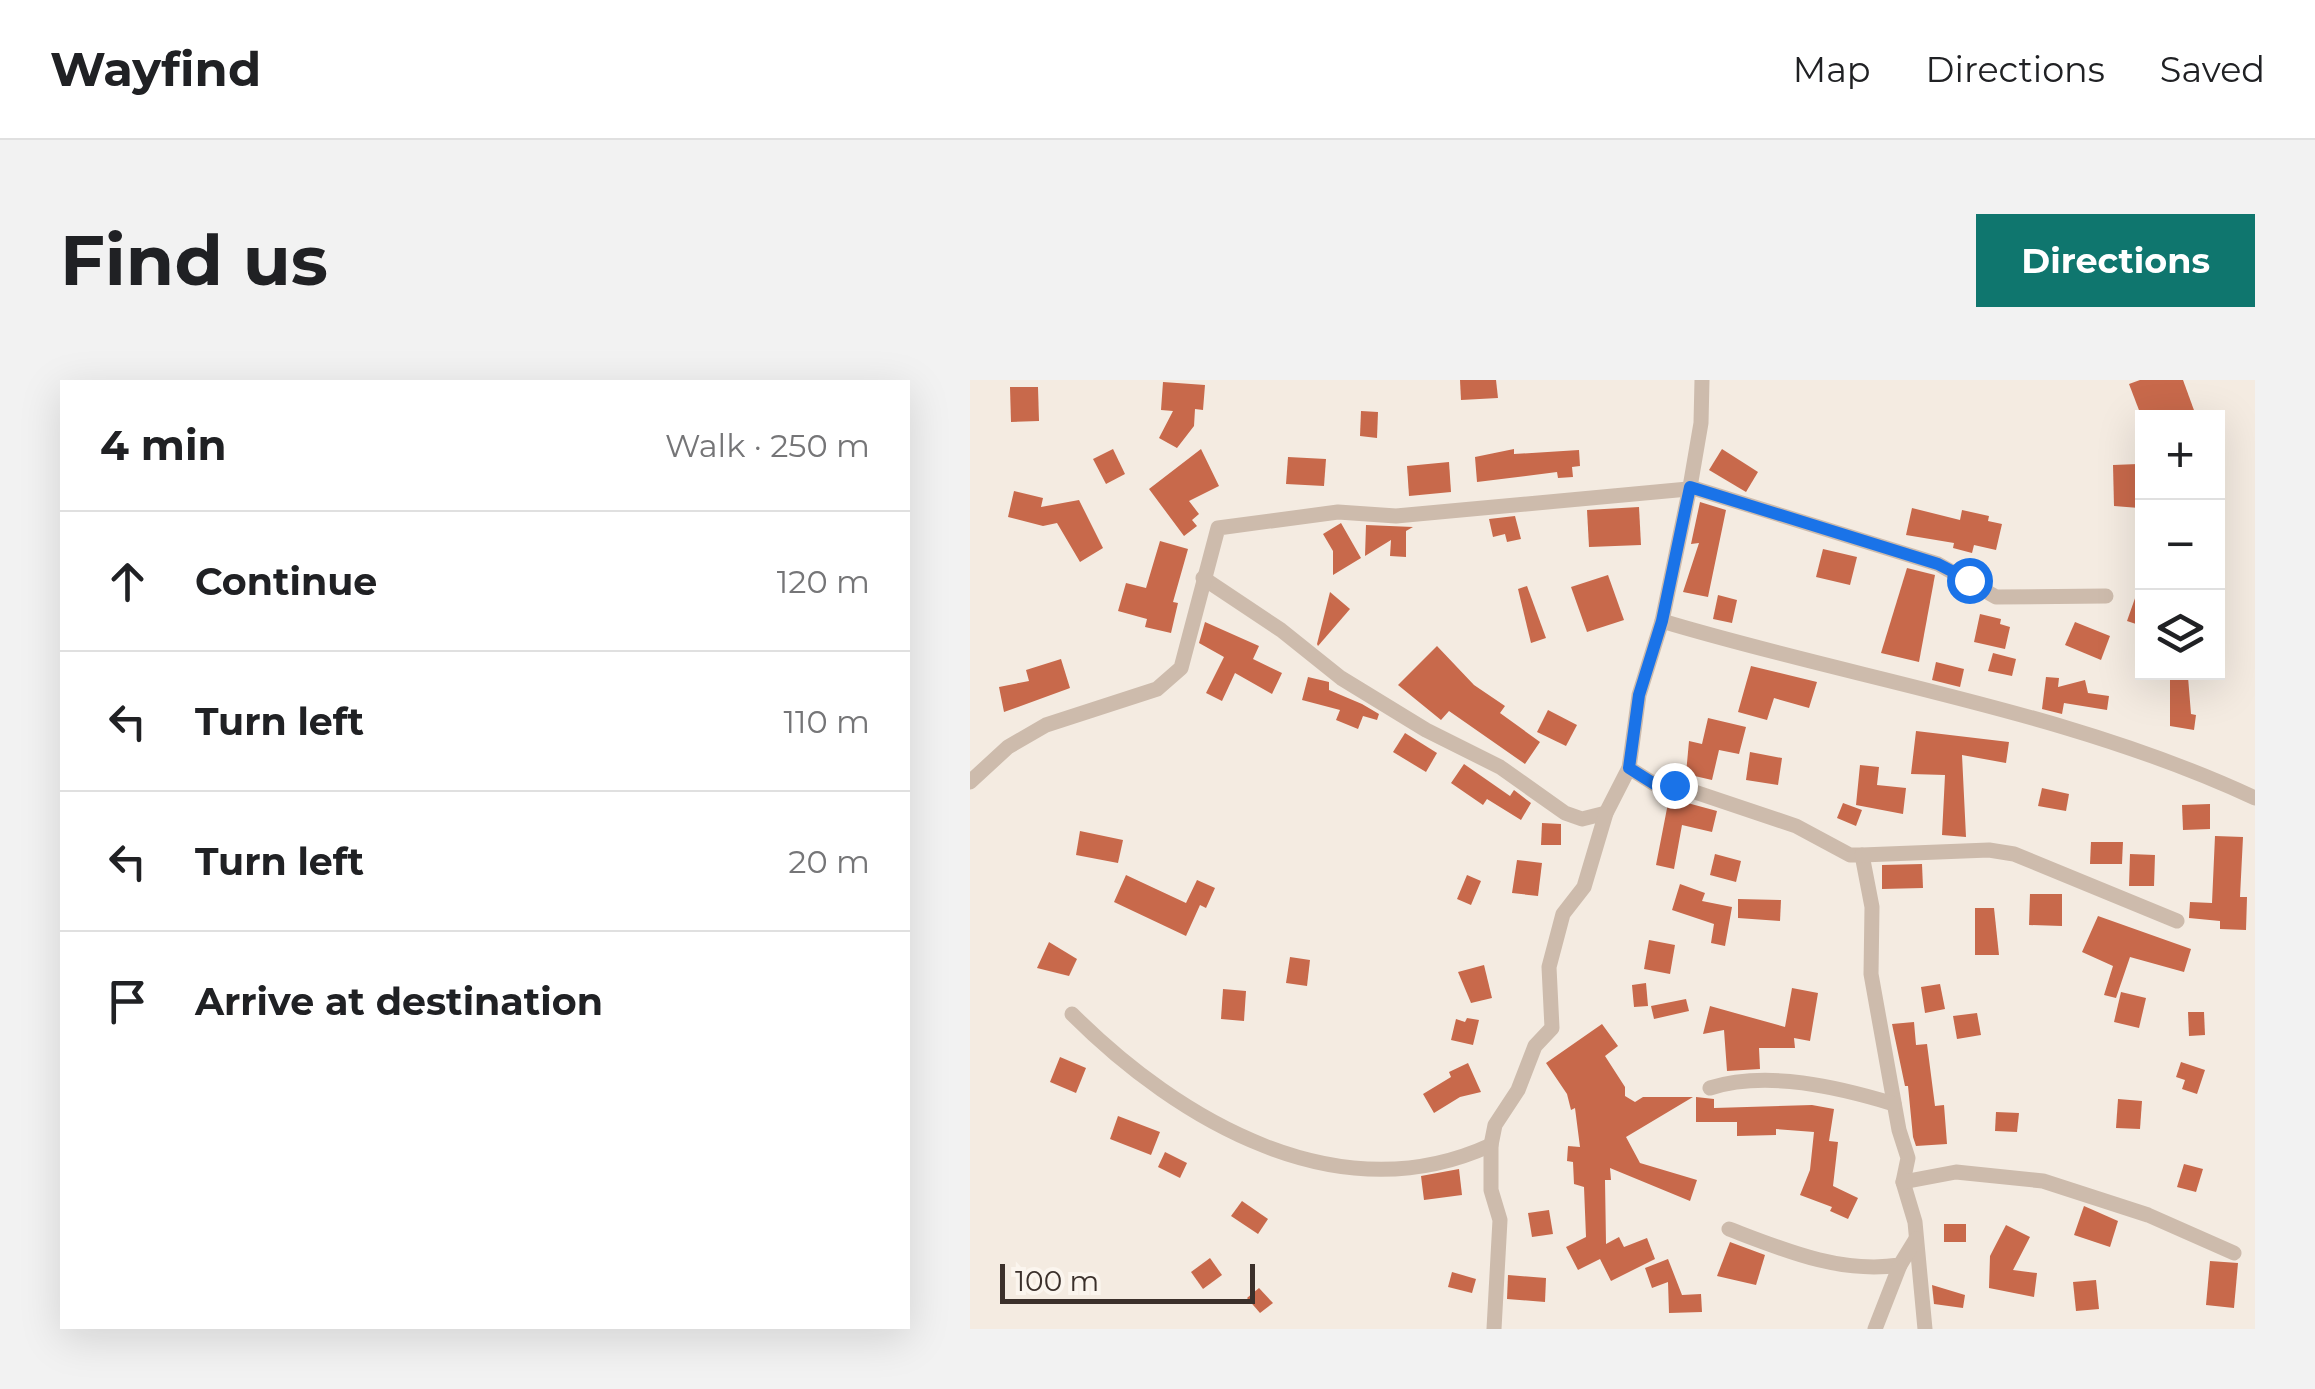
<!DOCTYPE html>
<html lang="en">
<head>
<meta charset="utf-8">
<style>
	body { margin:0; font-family:Montserrat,sans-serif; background:#f2f2f2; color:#202124 }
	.controls { position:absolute; right:30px; top:30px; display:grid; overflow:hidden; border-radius:0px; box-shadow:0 10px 40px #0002 }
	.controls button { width:90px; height:90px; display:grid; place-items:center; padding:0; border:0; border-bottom:2px solid #e0e0e0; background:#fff; color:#202124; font:50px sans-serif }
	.scale { position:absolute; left:30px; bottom:25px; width:255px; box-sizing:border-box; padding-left:10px; border:5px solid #3b302b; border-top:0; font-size:28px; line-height:35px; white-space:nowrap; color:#3b302b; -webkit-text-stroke:8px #fbf5ee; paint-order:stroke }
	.stop { position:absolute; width:30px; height:30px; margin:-22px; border:8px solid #1a73e8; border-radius:50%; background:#fff }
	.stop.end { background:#1a73e8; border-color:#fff; box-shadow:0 2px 10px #0008 }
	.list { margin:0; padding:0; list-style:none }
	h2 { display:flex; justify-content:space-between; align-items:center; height:130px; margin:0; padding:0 40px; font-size:42px }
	h2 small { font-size:32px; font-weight:400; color:#757577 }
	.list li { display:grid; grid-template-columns:65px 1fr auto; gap:30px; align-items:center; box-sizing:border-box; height:140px; padding:0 40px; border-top:2px solid #e0e0e0 }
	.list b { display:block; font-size:38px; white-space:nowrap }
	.list em { font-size:32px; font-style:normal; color:#757577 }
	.icon { flex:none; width:55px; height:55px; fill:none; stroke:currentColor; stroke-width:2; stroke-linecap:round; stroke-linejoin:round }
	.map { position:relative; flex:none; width:1285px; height:949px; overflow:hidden; border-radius:0px }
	header { display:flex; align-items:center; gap:60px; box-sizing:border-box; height:140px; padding:0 50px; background:#fff; border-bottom:2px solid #e0e0e0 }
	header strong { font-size:48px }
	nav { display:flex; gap:55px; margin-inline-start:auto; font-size:35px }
	.intro { display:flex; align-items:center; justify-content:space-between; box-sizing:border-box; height:240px; padding:0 60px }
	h1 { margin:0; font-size:70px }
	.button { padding:25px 45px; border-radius:0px; background:#0f766e; color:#fff; font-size:35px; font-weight:700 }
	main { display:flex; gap:60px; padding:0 60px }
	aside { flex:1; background:#fff; border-radius:0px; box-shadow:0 10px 40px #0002 }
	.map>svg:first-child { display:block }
</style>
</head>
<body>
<header>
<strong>Wayfind</strong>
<nav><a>Map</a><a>Directions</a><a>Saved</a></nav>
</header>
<div class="intro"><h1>Find us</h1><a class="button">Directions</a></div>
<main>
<aside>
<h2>4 min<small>Walk · 250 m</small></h2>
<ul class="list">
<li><svg class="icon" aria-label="ahead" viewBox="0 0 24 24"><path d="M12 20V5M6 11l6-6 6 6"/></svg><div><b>Continue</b></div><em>120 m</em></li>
<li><svg class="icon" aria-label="left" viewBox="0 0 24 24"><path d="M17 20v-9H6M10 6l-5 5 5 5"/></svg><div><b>Turn left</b></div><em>110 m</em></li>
<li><svg class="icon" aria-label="left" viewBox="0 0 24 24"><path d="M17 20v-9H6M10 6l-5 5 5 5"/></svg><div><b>Turn left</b></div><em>20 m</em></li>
<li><svg class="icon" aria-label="arrive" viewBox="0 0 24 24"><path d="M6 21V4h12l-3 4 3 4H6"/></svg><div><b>Arrive at destination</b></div></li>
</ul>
</aside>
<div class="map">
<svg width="1285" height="949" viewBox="0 0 1285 949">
	<rect width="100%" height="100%" fill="#f4ebe1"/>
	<!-- building -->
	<g fill="#c8694b">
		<polygon points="490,0 526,0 528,18 491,20"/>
		<polygon points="1170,0 1213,0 1225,33 1214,38 1172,38 1159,4"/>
		<polygon points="193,2 235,5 233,30 225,29 224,46 207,68 189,58 203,31 191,30"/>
		<polygon points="40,7 68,7 69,41 41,42"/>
		<polygon points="391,31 408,32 407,58 390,56"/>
		<polygon points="143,69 155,94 136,104 123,79"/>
		<polygon points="231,69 249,106 219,121 229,134 222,140 227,146 214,156 179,109"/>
		<polygon points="544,69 544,74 609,70 610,86 602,87 603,97 588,98 587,92 507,102 505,77"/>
		<polygon points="752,69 788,92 776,112 739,90"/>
		<polygon points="318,77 356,79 354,106 316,104"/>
		<polygon points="479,82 481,112 439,116 437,86"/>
		<polygon points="1168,84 1169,128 1144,126 1143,85"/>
		<polygon points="44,111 73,118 71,127 109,120 133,168 110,182 87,143 73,146 38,137"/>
		<polygon points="730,122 756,130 738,217 713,212 729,163 721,164"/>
		<polygon points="669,127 671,165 619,167 617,130"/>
		<polygon points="942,128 990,140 992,130 1019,136 1018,141 1032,144 1026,170 1004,165 1002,173 983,168 984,163 936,155"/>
		<polygon points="545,136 551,159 537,162 535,154 523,157 519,139"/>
		<polygon points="371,143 391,178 363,195 363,171 353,154"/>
		<polygon points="396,145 443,147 436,151 436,177 420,176 421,160 395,176"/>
		<polygon points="190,161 218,169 203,222 208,223 201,253 175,247 177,239 148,231 156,203 176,208"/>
		<polygon points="853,169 887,177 880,205 846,197"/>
		<polygon points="937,188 965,195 949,282 911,273"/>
		<polygon points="638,195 654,240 617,252 601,207"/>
		<polygon points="1170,204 1172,204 1172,246 1157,241"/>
		<polygon points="557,206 576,258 561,263 548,209"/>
		<polygon points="360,212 380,229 348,266 347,264"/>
		<polygon points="748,215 767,220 762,243 743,239"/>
		<polygon points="1010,234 1031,239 1030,244 1040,247 1035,269 1004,262"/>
		<polygon points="235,242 289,266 283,279 312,293 302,314 265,293 252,321 236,313 254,277 229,263"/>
		<polygon points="1105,242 1140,256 1131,280 1095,265"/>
		<polygon points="467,266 504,305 535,326 530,333 570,362 555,384 479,331 471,340 428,305"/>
		<polygon points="1023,273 1046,279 1042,296 1018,291"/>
		<polygon points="91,279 100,308 34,332 29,307 59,301 56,290"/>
		<polygon points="966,282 994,289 990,307 962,300"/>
		<polygon points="781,286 847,302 839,328 804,318 797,340 768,332"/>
		<polygon points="338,297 359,302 359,310 392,324 409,334 407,340 393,336 388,349 366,340 370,330 332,320"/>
		<polygon points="1076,297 1089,298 1088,307 1115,300 1118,313 1139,316 1137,330 1094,323 1092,334 1072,329"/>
		<polygon points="1218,297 1221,334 1226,335 1224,350 1200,346 1200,298"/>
		<polygon points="578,330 607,345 596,366 567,352"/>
		<polygon points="738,338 776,347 769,374 749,370 742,400 716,394 719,361 732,364"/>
		<polygon points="946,351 1039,362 1036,383 992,375 996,457 972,455 975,395 941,394"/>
		<polygon points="435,353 467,373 456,392 423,372"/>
		<polygon points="780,372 812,378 808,405 776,400"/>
		<polygon points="494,384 540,416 544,410 561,423 551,440 517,419 513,425 481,403"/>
		<polygon points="890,385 909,387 907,405 936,408 933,434 886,425"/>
		<polygon points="1072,408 1099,414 1096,431 1068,426"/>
		<polygon points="699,418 747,431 742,452 712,445 704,489 686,485"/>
		<polygon points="873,423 892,430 886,446 867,438"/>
		<polygon points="1240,424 1240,449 1213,450 1212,425"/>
		<polygon points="572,443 591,444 591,465 571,465"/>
		<polygon points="110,451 153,460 148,483 106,475"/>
		<polygon points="1245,456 1273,457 1270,517 1277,517 1276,550 1250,549 1250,541 1219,538 1220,522 1242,523"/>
		<polygon points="1121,462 1153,462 1152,484 1120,484"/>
		<polygon points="745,474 771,481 766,502 740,495"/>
		<polygon points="1160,474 1185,475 1184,506 1159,506"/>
		<polygon points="547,480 572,483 568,516 542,513"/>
		<polygon points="952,484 953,508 912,509 912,485"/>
		<polygon points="156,495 216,523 227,500 245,508 236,528 230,525 216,556 144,522"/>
		<polygon points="497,495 511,501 501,525 487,519"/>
		<polygon points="710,504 735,513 732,521 762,527 755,566 741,563 744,544 702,530"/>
		<polygon points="1060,514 1092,514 1092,546 1059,545"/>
		<polygon points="768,519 811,520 810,541 768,538"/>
		<polygon points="1005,528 1024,528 1029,575 1005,575"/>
		<polygon points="1128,536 1221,569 1214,592 1160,577 1146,618 1134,615 1143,586 1112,572"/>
		<polygon points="679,560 705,565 700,594 674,589"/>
		<polygon points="79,562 107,579 99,596 67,588"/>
		<polygon points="320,577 340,580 337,606 316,603"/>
		<polygon points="514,585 522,618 501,623 488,592"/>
		<polygon points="676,603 678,626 664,627 662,605"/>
		<polygon points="970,604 975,629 955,633 951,607"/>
		<polygon points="822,608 848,613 840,661 824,658 825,668 789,668 790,689 757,691 754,650 733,654 740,626 815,647"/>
		<polygon points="253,609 276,611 274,641 251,639"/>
		<polygon points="1151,612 1176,618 1169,648 1144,642"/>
		<polygon points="716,619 719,631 684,639 681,626"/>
		<polygon points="1218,632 1234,632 1235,655 1219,656"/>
		<polygon points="1007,633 1011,655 987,659 983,636"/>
		<polygon points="497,638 509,640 503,665 481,660 486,639 495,642"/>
		<polygon points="944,642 946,665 957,664 965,726 974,725 977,764 946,766 943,757 938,706 935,706 922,644"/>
		<polygon points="632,644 648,666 635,676 655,707 655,716 665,722 673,717 723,717 656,757 670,783 727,800 720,821 640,788 641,800 635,800 636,864 649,857 654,867 677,858 685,879 641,901 630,879 608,890 596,867 616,857 614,807 604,804 603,782 597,781 598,766 610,767 605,728 601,730 597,714 576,683"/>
		<polygon points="90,677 116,688 106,713 80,702"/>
		<polygon points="1211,682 1235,690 1227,714 1212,709 1215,700 1206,697"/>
		<polygon points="498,683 511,712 490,717 464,733 453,714 481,697 479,692"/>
		<polygon points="726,717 744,719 744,728 842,725 864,729 859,761 868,762 863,806 888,818 878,839 860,831 862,827 830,815 840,790 844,752 806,749 806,755 767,756 767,742 726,742"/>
		<polygon points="1148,719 1172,721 1170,749 1146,748"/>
		<polygon points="1026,732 1049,733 1047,752 1025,751"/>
		<polygon points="148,736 190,752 181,775 140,759"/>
		<polygon points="195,772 217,783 210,798 188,787"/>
		<polygon points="1214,784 1233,789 1226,812 1207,807"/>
		<polygon points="489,789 492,815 454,820 451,796"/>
		<polygon points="272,821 298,839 288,854 261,836"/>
		<polygon points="1114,826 1148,841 1140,867 1104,855"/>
		<polygon points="579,830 583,854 562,857 558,833"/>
		<rect x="974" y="844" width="22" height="18"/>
		<polygon points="1036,845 1060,857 1043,890 1067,893 1064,917 1019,908 1020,876"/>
		<polygon points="760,862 795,875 786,905 747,896"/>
		<polygon points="240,878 252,895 233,909 221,892"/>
		<polygon points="698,879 712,915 731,914 732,932 699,933 698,902 682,908 675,888"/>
		<polygon points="1240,881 1268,883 1264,928 1236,925"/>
		<polygon points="482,892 506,899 502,913 478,907"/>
		<polygon points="538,895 576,898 575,922 537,919"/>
		<polygon points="1126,900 1129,929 1106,931 1103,902"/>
		<polygon points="962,905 995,915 993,928 964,924"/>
		<polygon points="289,908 303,923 290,933 277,918"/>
	</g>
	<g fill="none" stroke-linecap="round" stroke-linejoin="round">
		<!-- street -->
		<g stroke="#cdbbac" stroke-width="15">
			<polyline points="720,107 968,184 1026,217 1136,216"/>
			<polyline points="233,198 311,250 371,298 456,350 530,387 595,433 612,439 636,433"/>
			<path d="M692,241C888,300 1099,331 1285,418"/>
			<polyline points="659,388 686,405 704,405 826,446 880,475 892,475 902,527 901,594 929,750 938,778 933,802 945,842 955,949"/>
			<polyline points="0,402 38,367 76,345 187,309 211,288 248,148 368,132 426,136 718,109"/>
			<polyline points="892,475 1019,470 1044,474 1207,541"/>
			<path d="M102,634C209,741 369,835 521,765"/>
			<path d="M740,708C797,690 868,707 924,724"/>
			<polyline points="933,802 986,792 1073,801 1178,835 1264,873"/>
			<path d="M759,849C814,870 870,894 930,885L946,859"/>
			<polyline points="524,949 530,840 521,810 521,765 525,745 548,710 565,666 582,648 579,587 593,534 614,507 636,433 659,388 669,315 692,241 720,107 731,43 732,0"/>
			<polyline points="905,949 930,885"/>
		</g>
	</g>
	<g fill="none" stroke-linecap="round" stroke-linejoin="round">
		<!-- route -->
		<polyline stroke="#1a73e8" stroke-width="12" points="704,405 686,405 659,388 669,315 692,241 720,107 968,184 999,200"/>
	</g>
</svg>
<div class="controls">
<button>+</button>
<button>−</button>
<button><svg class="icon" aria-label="layers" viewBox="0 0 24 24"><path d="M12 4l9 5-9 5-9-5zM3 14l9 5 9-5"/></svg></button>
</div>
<div class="scale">100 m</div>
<div class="stop" style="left:999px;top:200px"></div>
<div class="stop end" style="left:704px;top:405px"></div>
</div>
</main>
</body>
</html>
